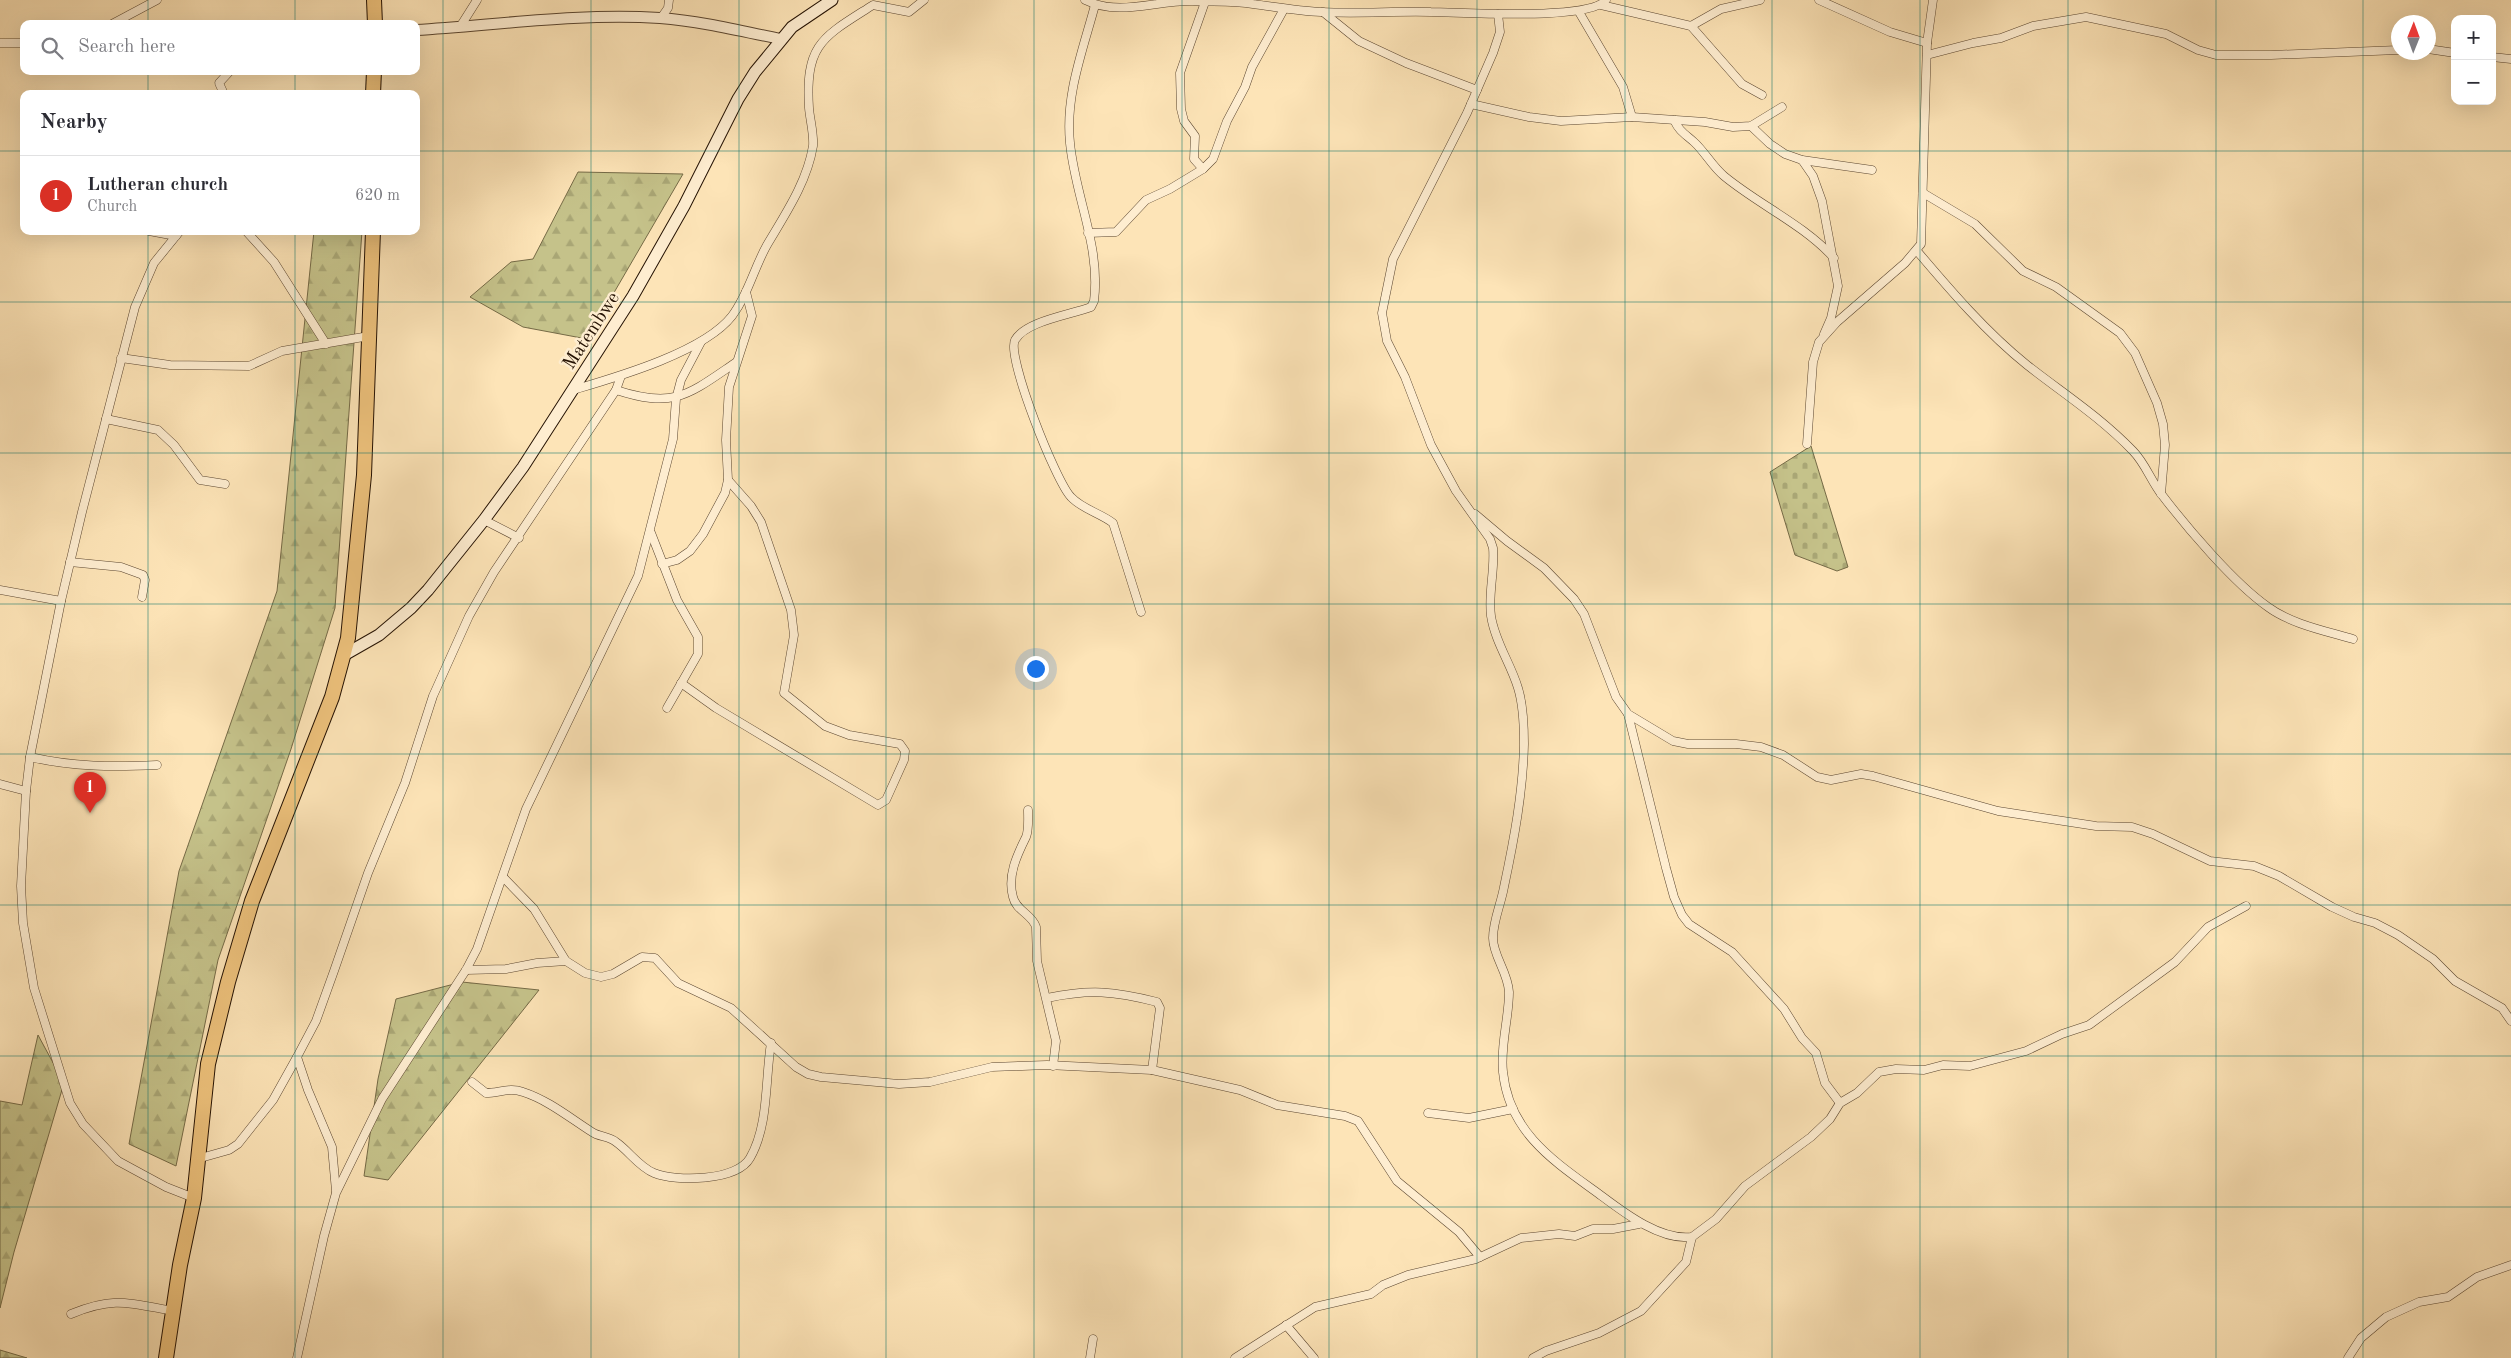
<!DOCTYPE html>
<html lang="en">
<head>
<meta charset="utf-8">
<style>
	body { margin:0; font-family:"Old Standard TT",serif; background:#f7f7f7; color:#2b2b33 }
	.controls { position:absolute; right:15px; top:15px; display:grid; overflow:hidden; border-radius:10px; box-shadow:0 5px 20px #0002 }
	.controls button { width:45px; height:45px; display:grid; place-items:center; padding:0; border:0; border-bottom:1px solid #e1e1e2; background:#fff; color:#2b2b33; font:25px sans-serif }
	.compass { position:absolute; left:2391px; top:15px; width:45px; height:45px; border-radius:50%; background:#fff; box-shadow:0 5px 20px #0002; rotate:1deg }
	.you { position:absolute; left:1035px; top:668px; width:18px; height:18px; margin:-12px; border:4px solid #fff; border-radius:50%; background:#1a73e8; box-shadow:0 0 0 8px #1a73e833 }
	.badge { display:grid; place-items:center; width:32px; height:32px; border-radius:50%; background:#d93025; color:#fff; font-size:16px; font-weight:700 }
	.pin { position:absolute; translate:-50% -41px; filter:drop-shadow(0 1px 2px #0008) }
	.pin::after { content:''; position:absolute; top:26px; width:18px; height:15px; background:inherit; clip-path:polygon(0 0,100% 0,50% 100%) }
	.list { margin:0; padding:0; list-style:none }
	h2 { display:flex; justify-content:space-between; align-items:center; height:65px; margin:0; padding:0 20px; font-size:21px }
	h2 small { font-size:16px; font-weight:400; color:#7c7c81 }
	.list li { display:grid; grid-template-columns:32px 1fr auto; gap:15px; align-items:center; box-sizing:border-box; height:80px; padding:0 20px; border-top:1px solid #e1e1e2 }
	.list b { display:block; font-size:19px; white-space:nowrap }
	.list p { margin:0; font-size:16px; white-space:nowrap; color:#7c7c81 }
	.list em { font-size:16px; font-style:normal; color:#7c7c81 }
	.icon { flex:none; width:28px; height:28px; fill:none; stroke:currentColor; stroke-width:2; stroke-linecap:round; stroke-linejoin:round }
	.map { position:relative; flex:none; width:2511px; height:1358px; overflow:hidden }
	.search { position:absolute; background:#fff; box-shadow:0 5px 20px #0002; left:20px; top:20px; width:400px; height:55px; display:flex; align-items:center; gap:12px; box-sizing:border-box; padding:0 18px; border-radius:10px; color:#7c7c81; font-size:19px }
	.panel { position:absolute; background:#fff; box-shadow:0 5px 20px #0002; left:20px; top:90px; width:400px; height:145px; border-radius:10px }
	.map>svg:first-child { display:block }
</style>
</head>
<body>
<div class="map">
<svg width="2511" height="1358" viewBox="0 0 2511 1358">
	<defs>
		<pattern id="forest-firs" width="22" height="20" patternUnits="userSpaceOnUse" patternTransform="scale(1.25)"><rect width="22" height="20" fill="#c5c28a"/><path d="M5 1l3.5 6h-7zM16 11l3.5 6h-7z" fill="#a9a675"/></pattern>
		<pattern id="cemetery-stones" width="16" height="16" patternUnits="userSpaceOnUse" patternTransform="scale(1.25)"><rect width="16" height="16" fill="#c5c28a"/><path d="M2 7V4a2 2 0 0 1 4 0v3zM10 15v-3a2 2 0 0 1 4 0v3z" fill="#a9a675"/></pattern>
	</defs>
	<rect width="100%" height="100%" fill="#fde4b7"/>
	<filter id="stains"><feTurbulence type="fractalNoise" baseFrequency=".004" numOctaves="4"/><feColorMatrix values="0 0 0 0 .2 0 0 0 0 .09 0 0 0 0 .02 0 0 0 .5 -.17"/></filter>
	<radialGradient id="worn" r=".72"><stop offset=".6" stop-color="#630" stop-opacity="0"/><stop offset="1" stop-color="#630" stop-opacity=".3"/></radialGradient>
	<!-- forest -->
	<g fill="url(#forest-firs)" stroke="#756a46">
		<polygon points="578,172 683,174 587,339 523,327 470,297 511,262 533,259"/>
		<polygon points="314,231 362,231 335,608 291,749 218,960 176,1166 129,1144 179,871 277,591"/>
		<polygon points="462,982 539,990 388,1180 364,1176 378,1079 396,999"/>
		<polygon points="38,1035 64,1083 14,1252 0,1308 0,1101 22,1105"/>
		<polygon points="0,1350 27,1358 0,1358"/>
	</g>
	<!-- cemetery -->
	<polygon fill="url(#cemetery-stones)" stroke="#756a46" points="1811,446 1848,567 1837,571 1795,555 1770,472"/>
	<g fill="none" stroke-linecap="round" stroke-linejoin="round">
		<!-- minor casing -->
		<g stroke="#5b4630" stroke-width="9">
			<g id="minor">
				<path d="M1085,0C1119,17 1157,0 1193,1C1213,2 1234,1 1253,4C1276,7 1298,11 1321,12C1357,14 1395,11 1431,12C1462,12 1589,21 1606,0"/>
				<polyline points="1819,0 1890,32 1927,43"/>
				<path d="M1095,5C1083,50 1065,95 1070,143C1075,196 1101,247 1094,301L1091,307C1070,315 1026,321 1015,340C1006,356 1056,482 1071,497C1082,509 1100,513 1113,523L1141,612"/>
				<polyline points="1601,5 1691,26 1742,84 1762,95"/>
				<polyline points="1323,12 1359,41 1406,63 1477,90"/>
				<polyline points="1579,12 1623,87 1632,117"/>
				<path d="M1498,14L1500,32L1493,53L1467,113L1393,259L1382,313L1387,341L1405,377L1431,445L1456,491L1490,539L1493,548C1495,570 1488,594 1491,616C1495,642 1511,664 1518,688C1523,704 1524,726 1524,744C1523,792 1514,840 1504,887C1501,904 1493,921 1493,938C1493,956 1508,972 1509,992C1509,1018 1500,1046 1503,1072C1509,1133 1555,1162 1599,1194C1623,1212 1660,1241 1692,1237L1716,1219L1745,1186L1811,1137L1830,1119L1840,1103L1857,1093L1879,1072L1896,1069L1924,1070L1943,1065L1970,1066L2026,1051L2062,1034L2089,1025L2175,962L2208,927L2246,906"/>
				<polyline points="661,18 668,8 669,0"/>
				<polyline points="112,24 157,0"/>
				<polyline points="1691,26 1721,9 1760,0"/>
				<polyline points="460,27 477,0"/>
				<polyline points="0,43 24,43"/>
				<polyline points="2428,49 2455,53"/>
				<polyline points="1927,55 1973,43 2001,38 2033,26 2086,17 2166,34 2198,50 2216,55 2271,55 2398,50"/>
				<polyline points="2492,57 2511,59"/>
				<polyline points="224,94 219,83 230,71"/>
				<polyline points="1471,104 1529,117 1561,121 1632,117 1705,122 1733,127 1751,126 1782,107"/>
				<path d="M1674,120C1679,131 1685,134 1694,142C1705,152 1712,166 1724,176C1759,205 1803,224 1834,258"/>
				<polyline points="1751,126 1770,144 1785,154 1802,160 1872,170"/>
				<polyline points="1802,160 1813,176 1822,201 1838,286 1831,318 1824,334"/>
				<polyline points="1203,169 1194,159 1195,136 1184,121 1181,109 1180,73 1205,2"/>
				<polyline points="1923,193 1975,224 2023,271 2056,287 2120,333 2135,353 2157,403 2163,424 2165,445 2161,494"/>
				<polyline points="149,231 176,236"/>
				<polyline points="180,231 154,263 135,307 82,512 61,601 30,757 26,791 21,886 23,923 34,988 70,1103 83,1124 118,1161 166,1187 194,1198"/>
				<polyline points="246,231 274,262 326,344"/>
				<polyline points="1088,233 1116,232 1146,200 1170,189 1203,169 1213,159 1227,121 1245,87 1252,67 1284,9"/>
				<path d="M1917,251C1951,291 1986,332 2027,365C2064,394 2099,416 2133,451C2145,463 2151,481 2162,495C2188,529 2234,583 2268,607C2291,624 2326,631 2353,639"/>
				<polyline points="121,358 170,365 249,366 282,351 369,336"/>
				<path d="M573,390C617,377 704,352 732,316C748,295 754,268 767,245C786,213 807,182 813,146C814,134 810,120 809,108C805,43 823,37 873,5L909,12L924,0"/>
				<path d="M616,390C674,409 688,395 735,363"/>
				<polyline points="106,419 158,430 174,445 200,480 225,484"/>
				<polyline points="1807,444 1813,362 1819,342 1837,322 1905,263 1921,244 1927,43 1933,0"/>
				<polyline points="1475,514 1507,541 1544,568 1574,599 1584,614 1616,697 1628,714 1673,741 1688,744 1736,744 1761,747 1783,755 1817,777 1831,780 1861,774 1873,776 1998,811 2096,826 2132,827 2153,834 2210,861 2254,866 2279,876 2332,907 2354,917 2375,923 2398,935 2433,959 2455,981 2502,1008 2511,1021"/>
				<polyline points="484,520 519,538"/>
				<polyline points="651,533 677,600 698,637 698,654 667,708"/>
				<polyline points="70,562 121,567 143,575 145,580 142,597"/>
				<polyline points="662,564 677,560 690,551 703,534 725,493 728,480 726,440 729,387 752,316 746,292"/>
				<polyline points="0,590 61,601"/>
				<polyline points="681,683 716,708 878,805 886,800 904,760 905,751 900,744 849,735 825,726 784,693 794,635 791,610 761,522 751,506 728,480"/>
				<polyline points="1628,714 1666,868 1674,897 1682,915 1689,924 1732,952 1784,1009 1802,1038 1816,1053 1825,1083 1840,1103"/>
				<path d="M30,757C73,767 113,767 157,765"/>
				<polyline points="0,784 26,791"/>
				<path d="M1028,810C1028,819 1029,830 1026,837C1017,855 1007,876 1013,897C1016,911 1032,914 1036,927L1037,961L1056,1041L1053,1066"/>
				<polyline points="503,877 534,909 566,961 585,973 601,977 613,974 642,957 655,958 678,983 731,1008 796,1067 808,1074 821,1077 899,1084 930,1082 992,1067 1047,1065 1152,1070 1240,1090 1277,1105 1345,1116 1358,1121 1397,1181 1459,1232 1480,1257"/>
				<polyline points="466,970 506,969 537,963 566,961"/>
				<path d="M1047,998C1090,989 1114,991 1157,1002L1160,1008L1152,1070"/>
				<polyline points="297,1057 308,1090 332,1147 336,1191"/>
				<path d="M472,1082L486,1093C499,1093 510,1087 523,1092C548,1100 570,1118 592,1132C599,1137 609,1136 616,1142C629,1151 639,1167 654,1173C676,1182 737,1181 750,1158C769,1125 765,1080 771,1043"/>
				<polyline points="1428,1113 1469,1118 1513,1109"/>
				<polyline points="197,1159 229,1150 238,1144 273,1100 297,1057 316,1021 334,971 368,873 405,783 433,696 469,616 494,572 616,390 621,376"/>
				<path d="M71,1314C114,1296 129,1303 173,1311"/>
				<polyline points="1286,1325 1314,1358"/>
				<polyline points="297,1358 324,1236 336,1193 382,1099 466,970 477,949 526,809 638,576 673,439 676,399 681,380 701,342"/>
				<polyline points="1090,1358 1093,1339"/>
				<polyline points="1235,1358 1315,1307 1371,1294 1383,1285 1408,1275 1476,1259 1521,1238 1559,1234 1575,1236 1593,1229 1613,1229 1639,1224"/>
				<polyline points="1533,1358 1546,1351 1599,1333 1641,1311 1686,1262 1692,1237"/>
				<polyline points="2348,1358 2361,1338 2386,1317 2419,1302 2448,1297 2477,1277 2511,1265"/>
			</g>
		</g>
		<!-- tertiary casing -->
		<g stroke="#5b4630" stroke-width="12">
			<path id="tertiary" d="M416,30C497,25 578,13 660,18C700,21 741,31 780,39"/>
		</g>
		<!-- secondary casing -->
		<g stroke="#251203" stroke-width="13">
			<polyline id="secondary" points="344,655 379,635 411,608 428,590 484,520 523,467 633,296 684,206 738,99 755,72 792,27 832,0"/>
		</g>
		<!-- trunk casing -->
		<g stroke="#251203" stroke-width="16">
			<g id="trunk">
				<polyline points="374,0 375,24"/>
				<polyline points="373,94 374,71"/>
				<polyline points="166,1358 180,1265 194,1198 208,1064 228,982 252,901 332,697 348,638 364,475 373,231"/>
			</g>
		</g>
		<!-- minor -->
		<use href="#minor" stroke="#feedd0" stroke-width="8"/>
		<!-- tertiary -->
		<use href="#tertiary" stroke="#feedd0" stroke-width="10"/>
		<!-- secondary -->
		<use href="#secondary" stroke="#feedd0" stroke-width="11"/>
		<!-- trunk -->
		<use href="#trunk" stroke="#eec27c" stroke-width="14"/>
	</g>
	<!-- grid -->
	<path fill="none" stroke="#0f766e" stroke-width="1" stroke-opacity="0.55" d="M148,0V24M295,0V24M443,0V1358M591,0V1358M739,0V1358M886,0V1358M1034,0V1358M1182,0V1358M1329,0V1358M1477,0V1358M1625,0V1358M1772,0V1358M1920,0V1358M2068,0V1358M2216,0V1358M2363,0V1358M148,71V94M295,71V94M0,151H24M416,151H2511M148,231V1358M295,231V1358M0,302H2511M0,453H2511M0,604H2511M0,754H2511M0,905H2511M0,1056H2511M0,1207H2511"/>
	<g text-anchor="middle" stroke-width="5" stroke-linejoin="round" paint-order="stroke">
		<!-- street labels -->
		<g font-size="19" fill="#251203" stroke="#feedd0">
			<text transform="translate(590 330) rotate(-57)" y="7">Matembwe</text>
		</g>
	</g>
	<rect width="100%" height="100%" filter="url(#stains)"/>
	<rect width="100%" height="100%" fill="url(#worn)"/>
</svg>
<div class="controls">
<button>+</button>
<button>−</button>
</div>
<svg class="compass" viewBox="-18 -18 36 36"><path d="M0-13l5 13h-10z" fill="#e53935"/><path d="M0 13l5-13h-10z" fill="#7c7c81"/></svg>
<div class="you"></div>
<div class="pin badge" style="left:90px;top:813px">1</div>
<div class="search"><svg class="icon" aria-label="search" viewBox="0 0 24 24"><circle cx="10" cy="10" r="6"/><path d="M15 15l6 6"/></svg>Search here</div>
<section class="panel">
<h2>Nearby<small></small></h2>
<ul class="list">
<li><span class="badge">1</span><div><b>Lutheran church</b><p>Church</p></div><em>620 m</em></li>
</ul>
</section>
</div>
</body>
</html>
